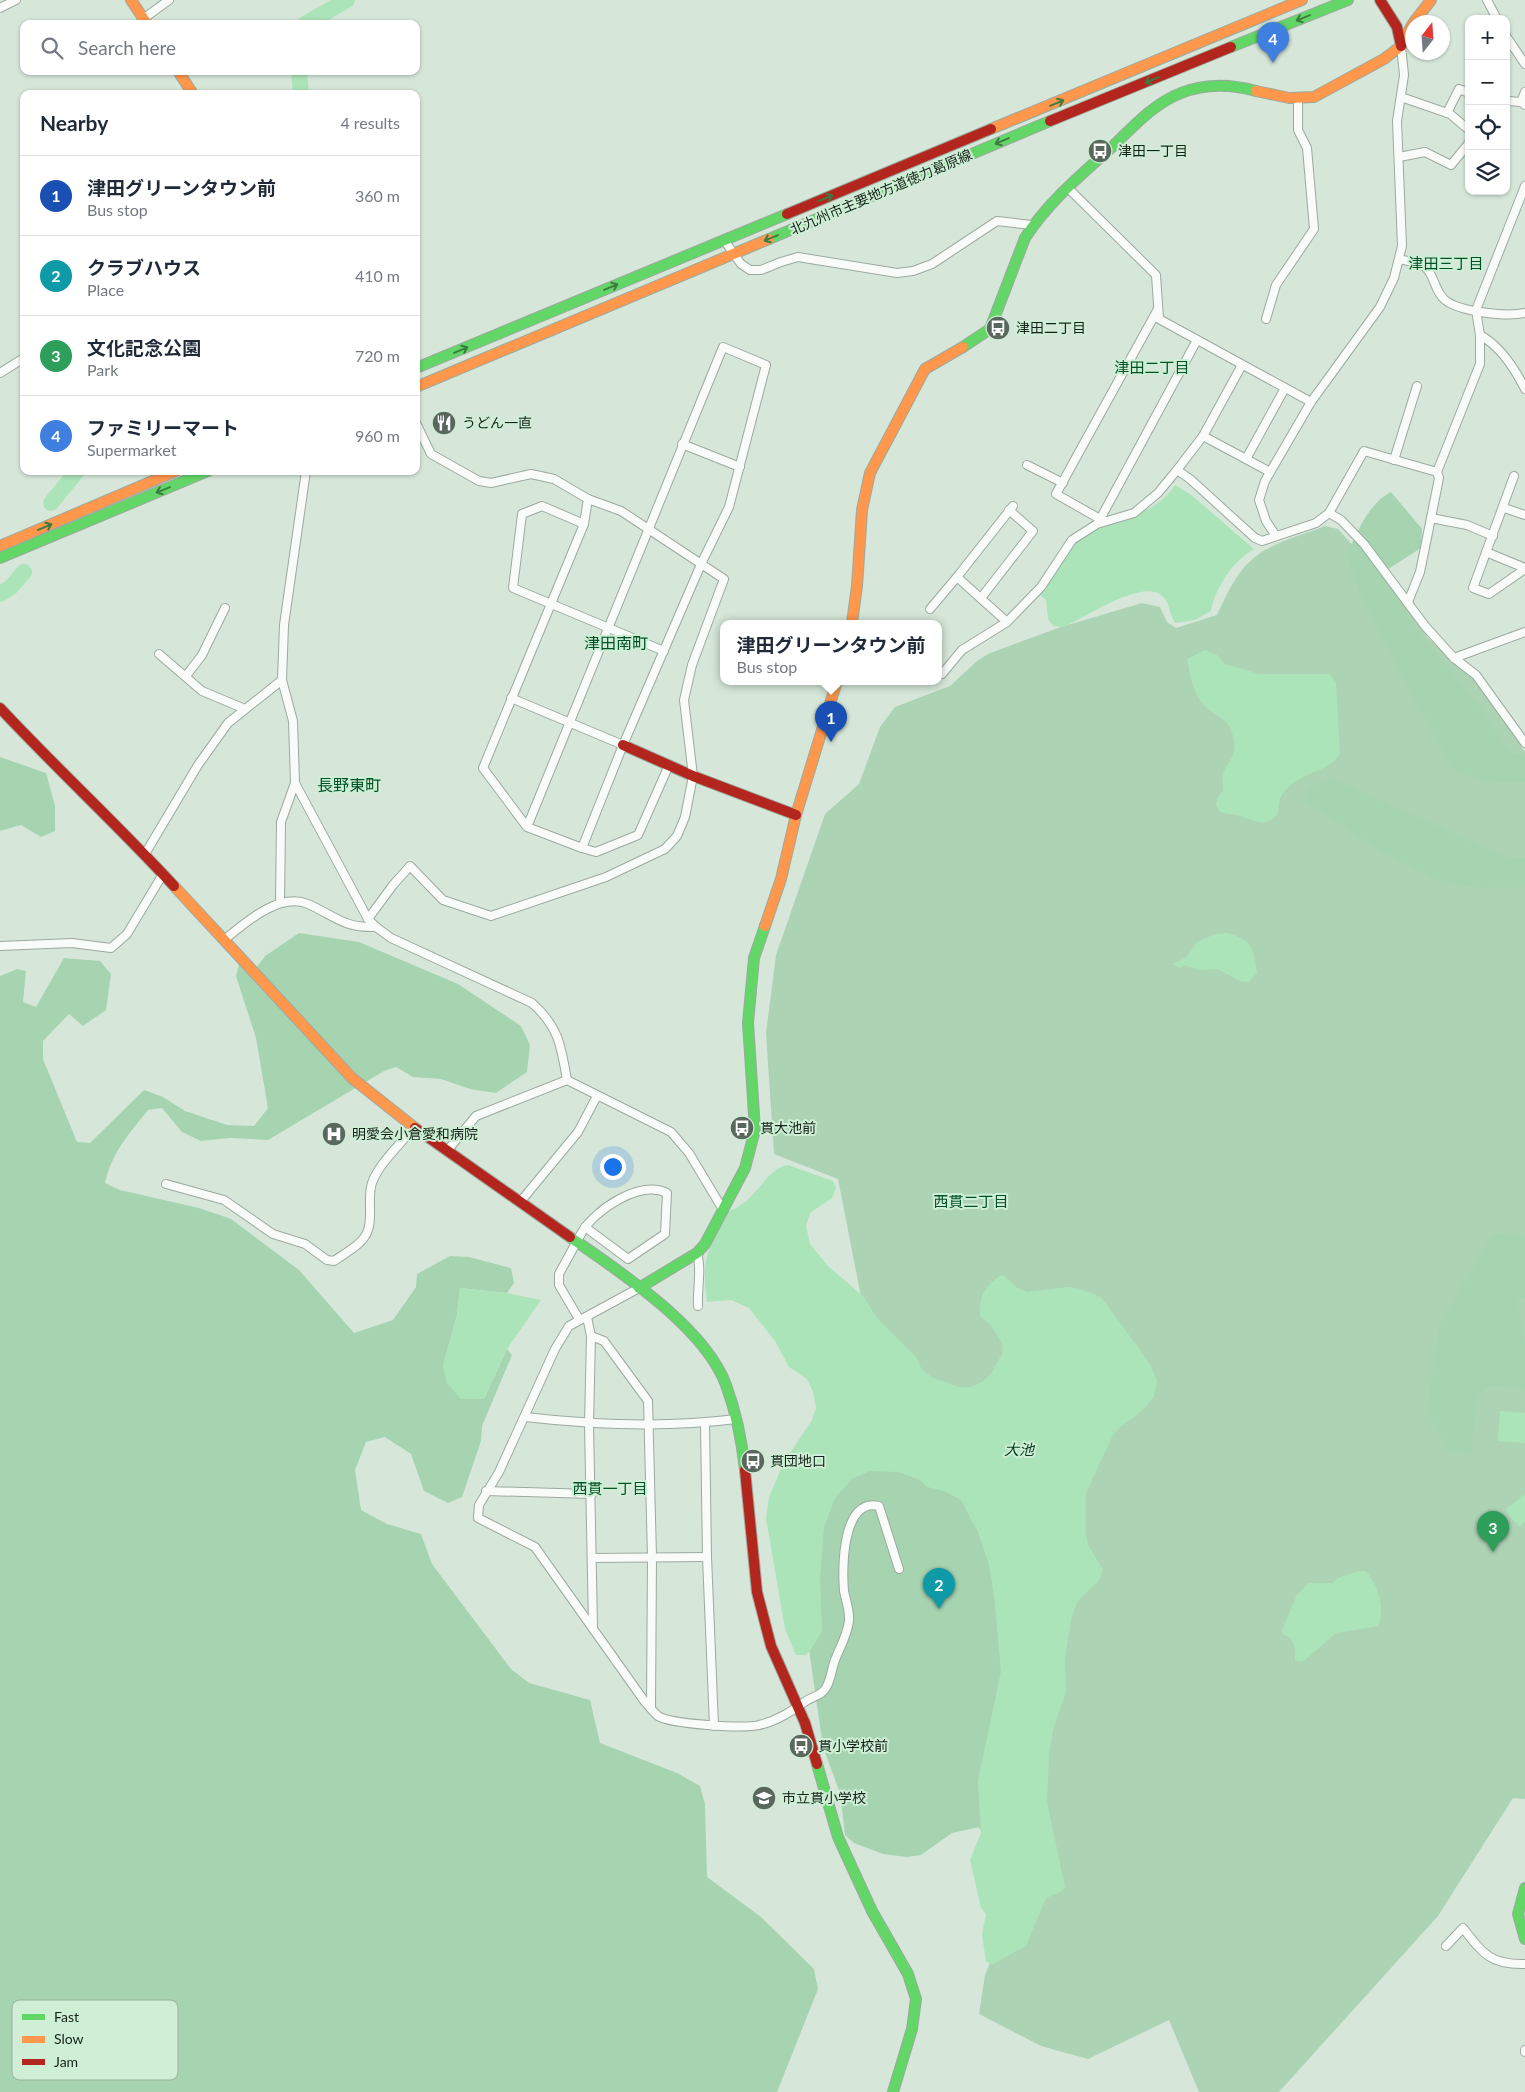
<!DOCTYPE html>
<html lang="en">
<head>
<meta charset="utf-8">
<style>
	body { margin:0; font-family:Lato,"Noto Sans JP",sans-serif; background:#f2f2f3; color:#1f2937 }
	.controls { position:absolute; right:15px; top:15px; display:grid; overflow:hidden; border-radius:10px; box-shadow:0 1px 4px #0004 }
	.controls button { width:45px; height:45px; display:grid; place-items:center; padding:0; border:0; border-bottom:1px solid #e0e1e3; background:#fff; color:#1f2937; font:25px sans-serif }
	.compass { position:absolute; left:1405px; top:15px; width:45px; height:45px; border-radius:50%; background:#fff; box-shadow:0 1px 4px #0004; rotate:17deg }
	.you { position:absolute; left:612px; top:1166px; width:18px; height:18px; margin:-12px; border:4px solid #fff; border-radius:50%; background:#1a73e8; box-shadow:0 0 0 8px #1a73e833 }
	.badge { display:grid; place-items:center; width:32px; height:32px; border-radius:50%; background:#ea580c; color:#fff; font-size:16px; font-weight:700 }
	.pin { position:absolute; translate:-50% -41px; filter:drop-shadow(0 1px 2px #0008) }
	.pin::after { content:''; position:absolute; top:26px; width:18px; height:15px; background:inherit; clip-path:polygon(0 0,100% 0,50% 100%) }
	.popup { position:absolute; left:720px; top:620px; width:222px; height:65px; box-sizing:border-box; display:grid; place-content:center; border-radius:10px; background:#fff; filter:drop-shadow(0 1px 4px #0005); font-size:16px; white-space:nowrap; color:#747a83 }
	.popup b { font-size:19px; color:#1f2937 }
	.popup::after { content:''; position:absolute; left:50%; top:100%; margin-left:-10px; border:10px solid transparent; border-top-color:#fff }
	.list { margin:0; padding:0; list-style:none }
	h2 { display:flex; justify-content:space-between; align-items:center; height:65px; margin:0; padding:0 20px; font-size:21px }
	h2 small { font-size:16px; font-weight:400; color:#747a83 }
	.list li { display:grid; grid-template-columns:32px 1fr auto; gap:15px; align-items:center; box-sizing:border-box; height:80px; padding:0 20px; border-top:1px solid #e0e1e3 }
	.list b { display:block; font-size:19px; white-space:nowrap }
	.list p { margin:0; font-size:16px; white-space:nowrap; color:#747a83 }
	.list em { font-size:16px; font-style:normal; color:#747a83 }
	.icon { flex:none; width:28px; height:28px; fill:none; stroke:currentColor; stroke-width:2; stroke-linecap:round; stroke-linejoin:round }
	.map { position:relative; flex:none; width:1525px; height:2092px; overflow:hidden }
	.search { position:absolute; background:#fff; box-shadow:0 1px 4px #0004; left:20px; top:20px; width:400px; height:55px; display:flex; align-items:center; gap:12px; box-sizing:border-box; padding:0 18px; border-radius:10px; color:#747a83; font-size:19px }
	.panel { position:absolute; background:#fff; box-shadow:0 1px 4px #0004; left:20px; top:90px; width:400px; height:385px; border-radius:10px }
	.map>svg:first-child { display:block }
</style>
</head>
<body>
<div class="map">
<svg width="1525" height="2092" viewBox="0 0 1525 2092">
	<rect width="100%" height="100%" fill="#d6e7d9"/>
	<!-- green -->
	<path fill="#add3b5" d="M1325,526L1338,529L1407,605L1421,623L1428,638L1474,677L1525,752V1799L1513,1798L1438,1916L1279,2092H1199L1169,2020L1088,2059L1041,2046L979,2014L985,1975L1007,1922L988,1840L931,1763L885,1419L838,1179L774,1154L766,1033L776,955L825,814L859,784L880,727L895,707L950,686L977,661L990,653L1058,628L1142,603L1160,607L1167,622L1176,628L1217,615C1227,594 1236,572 1255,557C1273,542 1303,535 1325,526Z"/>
	<!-- forest -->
	<g fill="#a6d4b1">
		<path d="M1391,492L1422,529L1421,548L1382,573L1418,630L1486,715L1509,752L1525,756V782L1482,781L1452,769L1363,601L1347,554C1358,531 1368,504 1391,492Z"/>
		<polygon points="0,757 46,773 55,806 55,831 41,837 21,825 0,831"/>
		<polygon points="1332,778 1508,858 1525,858 1525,887 1477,888 1434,879 1374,847 1304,801 1308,788"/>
		<path d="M299,933L359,942L458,984L521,1026L530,1045L527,1072L496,1093L470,1089L441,1079L413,1077L396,1067L384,1071L268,1140L230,1138L201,1141L182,1132L162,1108L148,1110C129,1134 112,1152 105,1183L120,1190L199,1208L231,1219L299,1270L354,1333L393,1320L416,1287L417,1274L450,1256L469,1257L511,1268L514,1283L507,1293L460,1288L457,1315L443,1366L484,1399L507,1349L512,1355L482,1426L481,1441L462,1497L448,1503L424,1491L411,1454L385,1437L366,1442L355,1470L361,1510L387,1524L421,1534L432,1564L511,1669L529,1683L590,1700L600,1743L677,1773L700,1786L705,1804L707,1877L761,1917L814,1969L818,1989L777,2092H0V976L17,969L26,971L23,1002L36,1007L64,958L100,961L111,974L106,1010L83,1026L69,1014L43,1041V1059L77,1142L90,1143L144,1090L163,1097L185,1111L227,1125L254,1126L268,1108L256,1038L236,976L240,961L257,967L265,956Z"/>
		<polygon points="1493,1234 1525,1236 1525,1298 1517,1298 1525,1345 1525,1389 1491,1385 1477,1396 1471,1453 1449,1451 1427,1412 1439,1325"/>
		<polygon points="872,1460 959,1478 997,1553 1005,1681 992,1729 980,1762 980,1827 952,1833 921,1855 907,1857 883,1854 854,1843 845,1835 840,1793 823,1747 803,1608 808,1544 847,1473"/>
	</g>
	<!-- water -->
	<g fill="#ace4ba">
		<path d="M1175,485L1190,494L1254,549C1233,561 1215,588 1211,611L1195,620L1175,623C1169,614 1170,602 1161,595C1142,579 1083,618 1064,627L1053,626L1048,619L1046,600L1039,594C1056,579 1062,553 1080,538C1108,514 1150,523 1175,485Z"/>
		<path d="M1205,650L1217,655L1225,664L1259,674H1330L1336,683L1340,753C1331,772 1298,772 1283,793C1278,799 1280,808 1277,815C1265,829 1254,820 1240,816C1234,814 1227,814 1220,812L1216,805L1218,797L1223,791C1223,786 1222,780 1223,775C1226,763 1235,760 1234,743C1232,715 1215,719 1202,703C1192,690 1190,674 1187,659Z"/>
		<path d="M1227,933C1254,941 1253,947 1257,973L1248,982L1239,981L1218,969L1199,970L1184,965L1179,968L1173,964L1187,957L1196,943L1203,939L1216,934Z"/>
		<path d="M788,1165L833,1181L836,1188L832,1198L810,1213L806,1226L810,1244L828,1266L863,1296L877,1318L916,1357L922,1370L933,1378L959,1387H971L982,1382L991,1374L1003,1352L1002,1343L991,1325L980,1316C980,1294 983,1289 1001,1275L1006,1277L1016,1287L1027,1292L1068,1287L1080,1289L1101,1297L1150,1364L1157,1381L1154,1397L1142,1411L1120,1427L1112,1437L1086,1493V1535L1088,1545L1103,1570L1099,1580L1077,1602L1071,1619L1065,1660L1066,1692L1054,1726L1049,1753L1047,1802L1065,1887C1061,1895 1051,1893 1045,1900L1026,1946L993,1964L986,1962L982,1934L986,1914L981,1908L970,1860L981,1833L978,1781L1001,1671L994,1595L989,1564L978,1532L961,1500L945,1491L927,1487L920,1480L898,1472L869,1471L852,1479L835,1498L824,1527L820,1579L822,1631L812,1648L806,1655H796L785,1629L766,1518L769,1497L784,1462L812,1420L816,1408L813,1392L807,1379L789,1367L775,1341L749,1308L731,1300L707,1302C701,1260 708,1246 729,1211C757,1202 765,1168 788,1165Z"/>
		<polygon points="460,1288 507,1293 541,1300 507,1349 484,1399 461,1399 447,1383 443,1366 457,1315"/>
		<polygon points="1500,1411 1525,1413 1525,1443 1498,1441"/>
		<polygon points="1525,1494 1525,1522 1519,1527 1505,1510"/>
		<path d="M1360,1571H1366C1378,1585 1386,1609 1378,1626L1336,1633L1305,1660L1300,1662L1295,1661C1295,1650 1296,1638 1284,1635L1282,1630L1297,1595L1308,1583H1332L1340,1577Z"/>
	</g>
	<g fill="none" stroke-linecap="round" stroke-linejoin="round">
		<!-- river -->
		<g stroke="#ace4ba" stroke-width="16">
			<polyline points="305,24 347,0"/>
			<polyline points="299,71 301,94"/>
			<polyline points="51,503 77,471"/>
			<polyline points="0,594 10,588 24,572"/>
		</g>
		<!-- street casing -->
		<g stroke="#9ca99f" stroke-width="10">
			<g id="street">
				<polyline points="1487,0 1497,19"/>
				<polyline points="0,8 16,0"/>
				<polyline points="143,19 169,0"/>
				<polyline points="1506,36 1525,64"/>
				<polyline points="1525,92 1521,102 1525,105"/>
				<polyline points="1401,97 1450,114 1469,130"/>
				<polyline points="1506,103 1508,101 1521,102"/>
				<polyline points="1447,113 1459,89 1469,93"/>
				<polyline points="1399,157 1425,152 1451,165 1469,143"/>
				<polyline points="1068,188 1156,275 1159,319 1311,402"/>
				<polyline points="724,240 741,264 750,270 761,270 781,262 798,257 897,273 913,271 932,264 997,221 1032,225"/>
				<path d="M1399,259C1406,261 1419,262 1425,267C1435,275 1434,291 1445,300C1460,312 1507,317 1525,313"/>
				<polyline points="1266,319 1276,285 1314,229 1307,148 1298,130 1298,100"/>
				<path d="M1480,335C1500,346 1515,369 1525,389"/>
				<polyline points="1242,365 1203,436 1246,459 1285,388"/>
				<polyline points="0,373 24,358"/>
				<polyline points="682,444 740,467"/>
				<polyline points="1246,459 1270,472"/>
				<polyline points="1394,460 1417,386"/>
				<polyline points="1027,465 1063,483"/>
				<polyline points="1177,470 1203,436"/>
				<path d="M306,471L284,625L282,680L293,721L295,783L368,919L376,927L391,938L532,1003C559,1027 561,1046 567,1080"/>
				<polyline points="1437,472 1439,478 1431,518 1467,525 1493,536"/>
				<polyline points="1514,476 1473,588 1489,594 1525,569"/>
				<polyline points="1504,508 1525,515"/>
				<polyline points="1329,513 1341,520 1364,544 1425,626 1454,658 1476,675 1525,743"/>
				<polyline points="1100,519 1056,494 1158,309"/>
				<polyline points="1098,523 1197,340"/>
				<polyline points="584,524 542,506 522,514 513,588 664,651"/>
				<polyline points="1276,536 1266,521 1259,500 1265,481 1311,402 1380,307 1394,278 1402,246 1397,121 1404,75 1401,46"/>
				<polyline points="1486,552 1525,568"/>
				<polyline points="981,598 1033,531 1009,510"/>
				<polyline points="1408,602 1420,572 1431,518"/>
				<polyline points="930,609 957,577"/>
				<polyline points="1007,622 957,577 1013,506"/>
				<polyline points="159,654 202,691 245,709"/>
				<polyline points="1454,658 1525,632"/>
				<polyline points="938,672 942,674 962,650 1007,622 1041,587 1072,540 1097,524 1134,513 1158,493 1177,470 1190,479 1255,538 1262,541 1316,523 1329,513 1364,451 1437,472 1480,364 1480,335 1476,310 1525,186"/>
				<polyline points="186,676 202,655 225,608"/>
				<polyline points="511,698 623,745"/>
				<polyline points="527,827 723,347 766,365 729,507 702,562 623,745 582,848 527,827 483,768 584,524 588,499"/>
				<polyline points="582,848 596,852 638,835 669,765"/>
				<polyline points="145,854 198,765 228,723 282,680"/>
				<polyline points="280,903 281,822 295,783"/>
				<polyline points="368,919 393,885 410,866 443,900 491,916 606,877 665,849 677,836 685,817 693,776 684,700 692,665 724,579 621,511 588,499 554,479 531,474 491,483 479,481 431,454 416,423"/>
				<path d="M224,940C245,923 279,892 308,904C335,916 343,928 376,927"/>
				<polyline points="0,946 72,943 111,948 127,934 163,874"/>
				<polyline points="447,1151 476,1116 567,1080 671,1132 689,1153 722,1208"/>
				<path d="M166,1184L224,1200L273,1234L305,1244L327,1260L334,1261C345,1253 364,1244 368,1230C373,1215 367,1198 372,1183C379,1163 401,1144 414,1127"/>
				<polyline points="521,1201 578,1132 597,1096"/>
				<path d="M697,1253C702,1268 697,1289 698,1306"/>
				<path d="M639,1288L569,1326L555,1349L499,1472L479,1505L478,1518L535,1547L645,1702C649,1706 653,1712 658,1716C670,1724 744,1729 759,1725C777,1721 792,1711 806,1701C814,1696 823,1695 827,1686C831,1678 832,1668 835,1660C840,1647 847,1636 849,1621C850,1612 846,1601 844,1591C842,1569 842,1497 879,1506L899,1569"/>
				<polyline points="587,1317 591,1336 589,1424 593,1627"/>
				<path d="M579,1319L559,1285V1274L582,1232C596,1209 640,1180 667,1193L665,1234L628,1259L585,1227"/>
				<polyline points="591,1336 604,1341 648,1401 652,1557 651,1708"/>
				<path d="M525,1417C595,1425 666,1428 736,1419"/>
				<polyline points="705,1423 707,1557 714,1726"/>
				<polyline points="486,1491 592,1494"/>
				<polyline points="592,1558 707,1557"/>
				<path d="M1446,1946L1463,1928C1483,1954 1491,1965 1525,1964"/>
				<polyline points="1525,2050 1525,2052"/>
			</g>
		</g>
		<!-- fast casing -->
		<g stroke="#9ca99f" stroke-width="12">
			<g id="fast">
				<polyline points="1231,47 1348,0"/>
				<polyline points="769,239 1050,121"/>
				<path d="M963,347L990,329L1025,238C1048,202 1081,175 1112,147C1133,127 1153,104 1181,93C1206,83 1231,84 1256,91"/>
				<polyline points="416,368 787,214"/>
				<polyline points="0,558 208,471"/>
				<path d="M570,1237C620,1272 705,1327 726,1385C736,1412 742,1441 745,1470"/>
				<polyline points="639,1288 697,1253 705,1244 745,1168 755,1130 748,1023 754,958 765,926"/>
				<polyline points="817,1764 838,1837 872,1911 908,1974 916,1999 912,2029 893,2092"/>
				<polyline points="1525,1888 1518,1914 1525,1939"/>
			</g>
		</g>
		<!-- slow casing -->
		<g stroke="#9ca99f" stroke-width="12">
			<g id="slow">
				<polyline points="131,0 147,24"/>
				<polyline points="1414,22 1431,0"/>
				<polyline points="178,71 193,94"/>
				<polyline points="1256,91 1289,98 1314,97 1384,59 1401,46 1412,25"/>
				<polyline points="991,129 1302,0"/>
				<polyline points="416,387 769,239"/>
				<polyline points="0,546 176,471"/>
				<polyline points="852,623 857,586 862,510 870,473 925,369 963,347"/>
				<polyline points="174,886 352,1078 415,1128"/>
				<polyline points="765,926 781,879 796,815 837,681"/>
			</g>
		</g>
		<!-- jam casing -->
		<g stroke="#9ca99f" stroke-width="12">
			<g id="jam">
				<polyline points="1380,0 1397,27 1401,46"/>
				<polyline points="1050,121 1231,47"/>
				<polyline points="787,214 991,129"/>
				<path d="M0,708C57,769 118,825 174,886"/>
				<polyline points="623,745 693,776 796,815"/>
				<polyline points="415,1128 570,1237"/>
				<polyline points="745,1470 757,1592 771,1646 805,1723 817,1764"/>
			</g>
		</g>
		<!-- street -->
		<use href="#street" stroke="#f9fbf9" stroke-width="8"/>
		<!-- fast -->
		<use href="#fast" stroke="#63d668" stroke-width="10"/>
		<!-- slow -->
		<use href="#slow" stroke="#ff974d" stroke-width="10"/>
		<!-- jam -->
		<use href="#jam" stroke="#b3261e" stroke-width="10"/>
	</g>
	<!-- one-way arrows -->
	<defs><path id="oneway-shaft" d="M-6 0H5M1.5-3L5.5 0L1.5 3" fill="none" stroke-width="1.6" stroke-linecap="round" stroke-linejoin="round" transform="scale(1.25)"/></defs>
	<g stroke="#3c7c40">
		<use href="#oneway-shaft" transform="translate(1303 18) rotate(158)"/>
		<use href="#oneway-shaft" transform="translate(1152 80) rotate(158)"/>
		<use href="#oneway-shaft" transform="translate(1057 103) rotate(-23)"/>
		<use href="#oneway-shaft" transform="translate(1002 141) rotate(157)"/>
		<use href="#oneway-shaft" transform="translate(826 198) rotate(-22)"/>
		<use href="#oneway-shaft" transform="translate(771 238) rotate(157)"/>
		<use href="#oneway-shaft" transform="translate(611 287) rotate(-23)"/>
		<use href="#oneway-shaft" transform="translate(461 350) rotate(-23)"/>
		<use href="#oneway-shaft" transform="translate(163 490) rotate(158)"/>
		<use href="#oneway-shaft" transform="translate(45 527) rotate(-23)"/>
	</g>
	<!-- icons -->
	<defs>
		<g id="bus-disc" transform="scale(1.25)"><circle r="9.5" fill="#59675c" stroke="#ceefd5"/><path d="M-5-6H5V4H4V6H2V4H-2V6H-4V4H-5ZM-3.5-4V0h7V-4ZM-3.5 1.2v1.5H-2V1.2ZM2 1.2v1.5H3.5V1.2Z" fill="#fff"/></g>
		<g id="restaurant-disc" transform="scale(1.25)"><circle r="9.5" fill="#59675c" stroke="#ceefd5"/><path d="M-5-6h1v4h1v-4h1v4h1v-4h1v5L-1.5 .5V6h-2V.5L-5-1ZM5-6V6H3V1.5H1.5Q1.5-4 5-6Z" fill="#fff"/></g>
		<g id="hospital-disc" transform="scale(1.25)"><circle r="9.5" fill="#59675c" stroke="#ceefd5"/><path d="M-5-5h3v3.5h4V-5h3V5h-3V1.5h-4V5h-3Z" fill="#fff"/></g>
		<g id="school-disc" transform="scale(1.25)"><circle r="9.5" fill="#59675c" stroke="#ceefd5"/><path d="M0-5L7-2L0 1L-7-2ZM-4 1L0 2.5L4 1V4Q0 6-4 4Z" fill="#fff"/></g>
	</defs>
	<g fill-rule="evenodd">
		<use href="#bus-disc" x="1100" y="151"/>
		<use href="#bus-disc" x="998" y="328"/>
		<use href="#restaurant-disc" x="444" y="423"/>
		<use href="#bus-disc" x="742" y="1128"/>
		<use href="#hospital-disc" x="334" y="1134"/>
		<use href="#bus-disc" x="753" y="1461"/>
		<use href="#bus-disc" x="801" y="1746"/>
		<use href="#school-disc" x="764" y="1798"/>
	</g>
	<g text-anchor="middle" stroke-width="4" stroke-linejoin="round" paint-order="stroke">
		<!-- poi labels -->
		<g font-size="14" fill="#162219" stroke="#ceefd5" text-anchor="start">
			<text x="1118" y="156">津田一丁目</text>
			<text x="1016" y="333">津田二丁目</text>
			<text x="462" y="428">うどん一直</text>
			<text x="760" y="1133">貫大池前</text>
			<text x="352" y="1139">明愛会小倉愛和病院</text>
			<text x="770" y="1466">貫団地口</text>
			<text x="818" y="1751">貫小学校前</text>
			<text x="782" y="1803">市立貫小学校</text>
		</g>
		<!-- street labels -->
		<g font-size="14" fill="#162219" stroke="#ceefd5">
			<text transform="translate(881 192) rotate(-23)" y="5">北九州市主要地方道徳力葛原線</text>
		</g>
		<!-- neighbourhood labels -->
		<g font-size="15" fill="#025025" stroke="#ceefd5">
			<text x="1446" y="269">津田三丁目</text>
			<text x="1152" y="373">津田二丁目</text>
			<text x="971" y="1207">西貫二丁目</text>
			<text x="610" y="1494">西貫一丁目</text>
		</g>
		<!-- water labels -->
		<g font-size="15" font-style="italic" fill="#043d1b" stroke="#ceefd5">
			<text x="1019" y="1455">大池</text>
		</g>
		<!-- quarter labels -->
		<g font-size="16" fill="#025025" stroke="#ceefd5">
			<text x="616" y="649">津田南町</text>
			<text x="349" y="791">長野東町</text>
		</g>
	</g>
	<!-- legend -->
	<rect x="12" y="2000" width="166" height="80" rx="8" fill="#ceefd5" stroke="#97b29d" stroke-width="1"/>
	<rect x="22" y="2014" width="23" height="6" fill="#63d668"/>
	<rect x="22" y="2036" width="23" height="7" fill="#ff974d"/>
	<rect x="22" y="2059" width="23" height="6" fill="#b3261e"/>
	<g font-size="14" fill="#162219">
		<text x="54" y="2022">Fast</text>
		<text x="54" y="2044">Slow</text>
		<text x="54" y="2067">Jam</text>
	</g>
</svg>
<div class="controls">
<button>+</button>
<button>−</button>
<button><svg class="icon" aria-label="locate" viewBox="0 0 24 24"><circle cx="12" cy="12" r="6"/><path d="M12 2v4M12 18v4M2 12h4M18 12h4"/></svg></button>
<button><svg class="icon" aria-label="layers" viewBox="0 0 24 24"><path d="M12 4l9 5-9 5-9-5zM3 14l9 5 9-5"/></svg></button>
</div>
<svg class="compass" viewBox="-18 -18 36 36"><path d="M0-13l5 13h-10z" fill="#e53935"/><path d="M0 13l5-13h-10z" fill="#747a83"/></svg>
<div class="you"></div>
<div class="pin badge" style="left:831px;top:742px;background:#1a4fb4">1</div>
<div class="popup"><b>津田グリーンタウン前</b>Bus stop</div>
<div class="pin badge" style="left:939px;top:1609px;background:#0f9aa8">2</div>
<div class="pin badge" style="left:1493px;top:1552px;background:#2e9e5b">3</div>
<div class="pin badge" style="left:1273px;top:63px;background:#3f7fe0">4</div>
<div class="search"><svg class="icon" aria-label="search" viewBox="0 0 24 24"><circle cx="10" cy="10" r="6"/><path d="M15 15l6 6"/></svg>Search here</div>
<section class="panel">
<h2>Nearby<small>4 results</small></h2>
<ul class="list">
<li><span class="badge" style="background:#1a4fb4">1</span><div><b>津田グリーンタウン前</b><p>Bus stop</p></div><em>360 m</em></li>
<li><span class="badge" style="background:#0f9aa8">2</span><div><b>クラブハウス</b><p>Place</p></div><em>410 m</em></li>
<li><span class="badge" style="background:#2e9e5b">3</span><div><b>文化記念公園</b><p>Park</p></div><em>720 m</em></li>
<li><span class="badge" style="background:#3f7fe0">4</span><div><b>ファミリーマート</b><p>Supermarket</p></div><em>960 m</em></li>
</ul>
</section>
</div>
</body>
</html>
